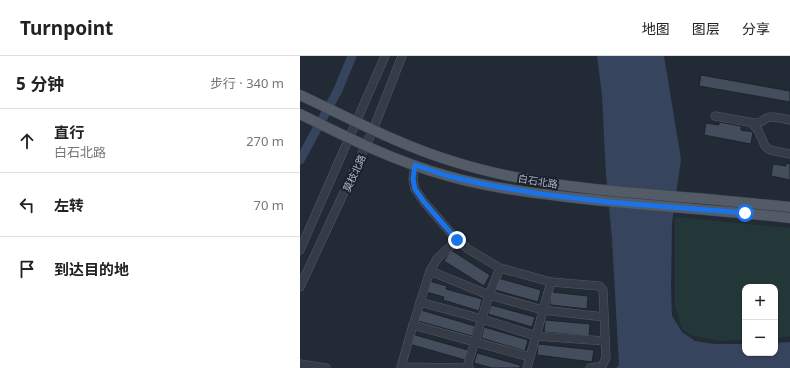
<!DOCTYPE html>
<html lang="zh">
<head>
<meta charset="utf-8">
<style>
	body { margin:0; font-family:"Noto Sans","Noto Sans SC",sans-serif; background:#f6f6f6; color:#222 }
	.controls { position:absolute; right:12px; bottom:12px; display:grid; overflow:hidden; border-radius:8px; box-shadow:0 1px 3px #0004 }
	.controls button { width:36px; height:36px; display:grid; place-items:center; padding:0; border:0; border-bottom:1px solid #e0e0e0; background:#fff; color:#222; font:20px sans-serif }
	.stop { position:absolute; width:12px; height:12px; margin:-9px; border:3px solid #1a73e8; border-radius:50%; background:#fff }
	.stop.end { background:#1a73e8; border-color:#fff; box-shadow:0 1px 4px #0008 }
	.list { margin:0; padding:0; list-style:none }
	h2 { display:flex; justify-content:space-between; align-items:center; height:52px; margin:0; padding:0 16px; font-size:17px }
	h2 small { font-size:13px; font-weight:400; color:#767676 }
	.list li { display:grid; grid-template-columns:26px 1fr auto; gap:12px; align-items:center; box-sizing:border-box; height:64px; padding:0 16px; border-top:1px solid #e0e0e0 }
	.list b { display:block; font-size:15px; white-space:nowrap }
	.list p { margin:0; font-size:13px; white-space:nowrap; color:#767676 }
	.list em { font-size:13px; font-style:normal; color:#767676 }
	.icon { flex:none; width:22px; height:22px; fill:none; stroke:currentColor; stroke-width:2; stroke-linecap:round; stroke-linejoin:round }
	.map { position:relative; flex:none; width:490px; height:312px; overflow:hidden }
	header { display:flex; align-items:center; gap:24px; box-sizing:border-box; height:56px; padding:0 20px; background:#fff; border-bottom:1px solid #e0e0e0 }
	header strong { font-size:19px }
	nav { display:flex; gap:22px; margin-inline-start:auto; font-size:14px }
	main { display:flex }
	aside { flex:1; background:#fff }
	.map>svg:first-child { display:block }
</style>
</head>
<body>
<header>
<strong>Turnpoint</strong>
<nav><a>地图</a><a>图层</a><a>分享</a></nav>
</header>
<main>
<aside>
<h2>5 分钟<small>步行 · 340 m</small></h2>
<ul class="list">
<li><svg class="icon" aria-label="ahead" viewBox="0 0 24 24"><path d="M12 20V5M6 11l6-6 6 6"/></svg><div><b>直行</b><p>白石北路</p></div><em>270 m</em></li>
<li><svg class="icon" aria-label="left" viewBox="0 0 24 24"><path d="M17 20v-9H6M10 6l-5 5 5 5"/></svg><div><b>左转</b></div><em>70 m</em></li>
<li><svg class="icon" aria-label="arrive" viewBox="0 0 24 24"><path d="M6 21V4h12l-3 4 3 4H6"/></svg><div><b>到达目的地</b></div></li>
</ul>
</aside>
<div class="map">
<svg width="490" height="312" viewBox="0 0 490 312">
	<rect width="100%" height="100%" fill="#222a36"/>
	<!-- green -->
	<polygon fill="#243738" points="375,161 490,172 490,280 475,282 475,231 445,231 445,284 421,285 393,280 382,273 375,248"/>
	<!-- water -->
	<polygon fill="#36455d" points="297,0 364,0 381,103 372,167 371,232 372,260 382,276 395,285 413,288 445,288 445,297 475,297 475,287 490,286 490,312 316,312 319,309 312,183 306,119 302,39"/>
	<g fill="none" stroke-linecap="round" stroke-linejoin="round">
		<!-- canal -->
		<polyline stroke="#36455d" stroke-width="9" points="0,104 38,34 52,0"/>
	</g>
	<!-- building -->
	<g fill="#434d5b" stroke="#1c232e">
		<polygon points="401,19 490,35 490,46 399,30"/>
		<polygon points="419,66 441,70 441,74 453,76 451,88 404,79 406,67 419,69"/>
		<polygon points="486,107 490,108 490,124 471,120 473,108 486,110"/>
		<polygon points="151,194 190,219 184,230 144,205"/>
		<polygon points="198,222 241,234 238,246 195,234"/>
		<polygon points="129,225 147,230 146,233 182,243 179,255 143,244 144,241 126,236"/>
		<polygon points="251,236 288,240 287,253 250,249"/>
		<polygon points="191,249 235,261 232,271 188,258"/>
		<polygon points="121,254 175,270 172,280 118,265"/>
		<polygon points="245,264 290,268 289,280 244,276"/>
		<polygon points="184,271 228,284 225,295 181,282"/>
		<polygon points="112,278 168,294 165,304 109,288"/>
		<polygon points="238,288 294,294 292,306 237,299"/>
		<polygon points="177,297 220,309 220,312 192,312 174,307"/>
	</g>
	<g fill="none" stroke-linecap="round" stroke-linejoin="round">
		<!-- minor casing -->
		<g stroke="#525a65" stroke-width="9">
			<g id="minor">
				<path d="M415,60L454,67C462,67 461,65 467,62C473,59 483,63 490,64"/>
				<polyline points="452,67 458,74 465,90 470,94 490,98"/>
				<polyline points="115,109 113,123 115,133 124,146 157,184 168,193 200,212 251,226 299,230 303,234 306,302 302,310 290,312"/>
				<polyline points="157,184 137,203 130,215 113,269 101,311 169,312"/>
				<polyline points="0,194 85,0"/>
				<polyline points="130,215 189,239 243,254 304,261"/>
				<polyline points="0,231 73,74 102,0"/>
				<polyline points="120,246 182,263 236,280 305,285"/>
				<polyline points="113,269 230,301"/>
				<polyline points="0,308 26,312"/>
				<polyline points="167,311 189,239 200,212"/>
				<polyline points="227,312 251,226"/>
			</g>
		</g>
		<!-- major casing -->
		<g stroke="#3e4551" stroke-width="11">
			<g id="major">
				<path d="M0,39C51,63 101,90 155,106C225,128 297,134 370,140C410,143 450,147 490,151"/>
				<path d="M0,58C48,82 96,106 148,120C190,132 233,137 276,142C347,150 419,154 490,162"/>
			</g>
		</g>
		<!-- minor -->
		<use href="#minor" stroke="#353c47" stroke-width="8"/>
		<!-- major -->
		<use href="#major" stroke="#535b67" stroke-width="10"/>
	</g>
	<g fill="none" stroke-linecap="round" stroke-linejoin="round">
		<!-- route -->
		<polyline stroke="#1a73e8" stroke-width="5" points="157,184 124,146 115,133 113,123 115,109 148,120 188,129 241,138 308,146 445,157"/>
	</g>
	<g text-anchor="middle" stroke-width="4" stroke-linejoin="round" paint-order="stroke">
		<!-- street labels -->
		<g font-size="10" fill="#afb7c4" stroke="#1a212c">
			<text transform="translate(54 117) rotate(-65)" y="4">莫枝北路</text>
			<text transform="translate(238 125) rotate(9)" y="4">白石北路</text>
		</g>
	</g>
</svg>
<div class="controls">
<button>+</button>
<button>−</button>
</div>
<div class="stop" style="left:445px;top:157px"></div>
<div class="stop end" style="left:157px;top:184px"></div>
</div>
</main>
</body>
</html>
